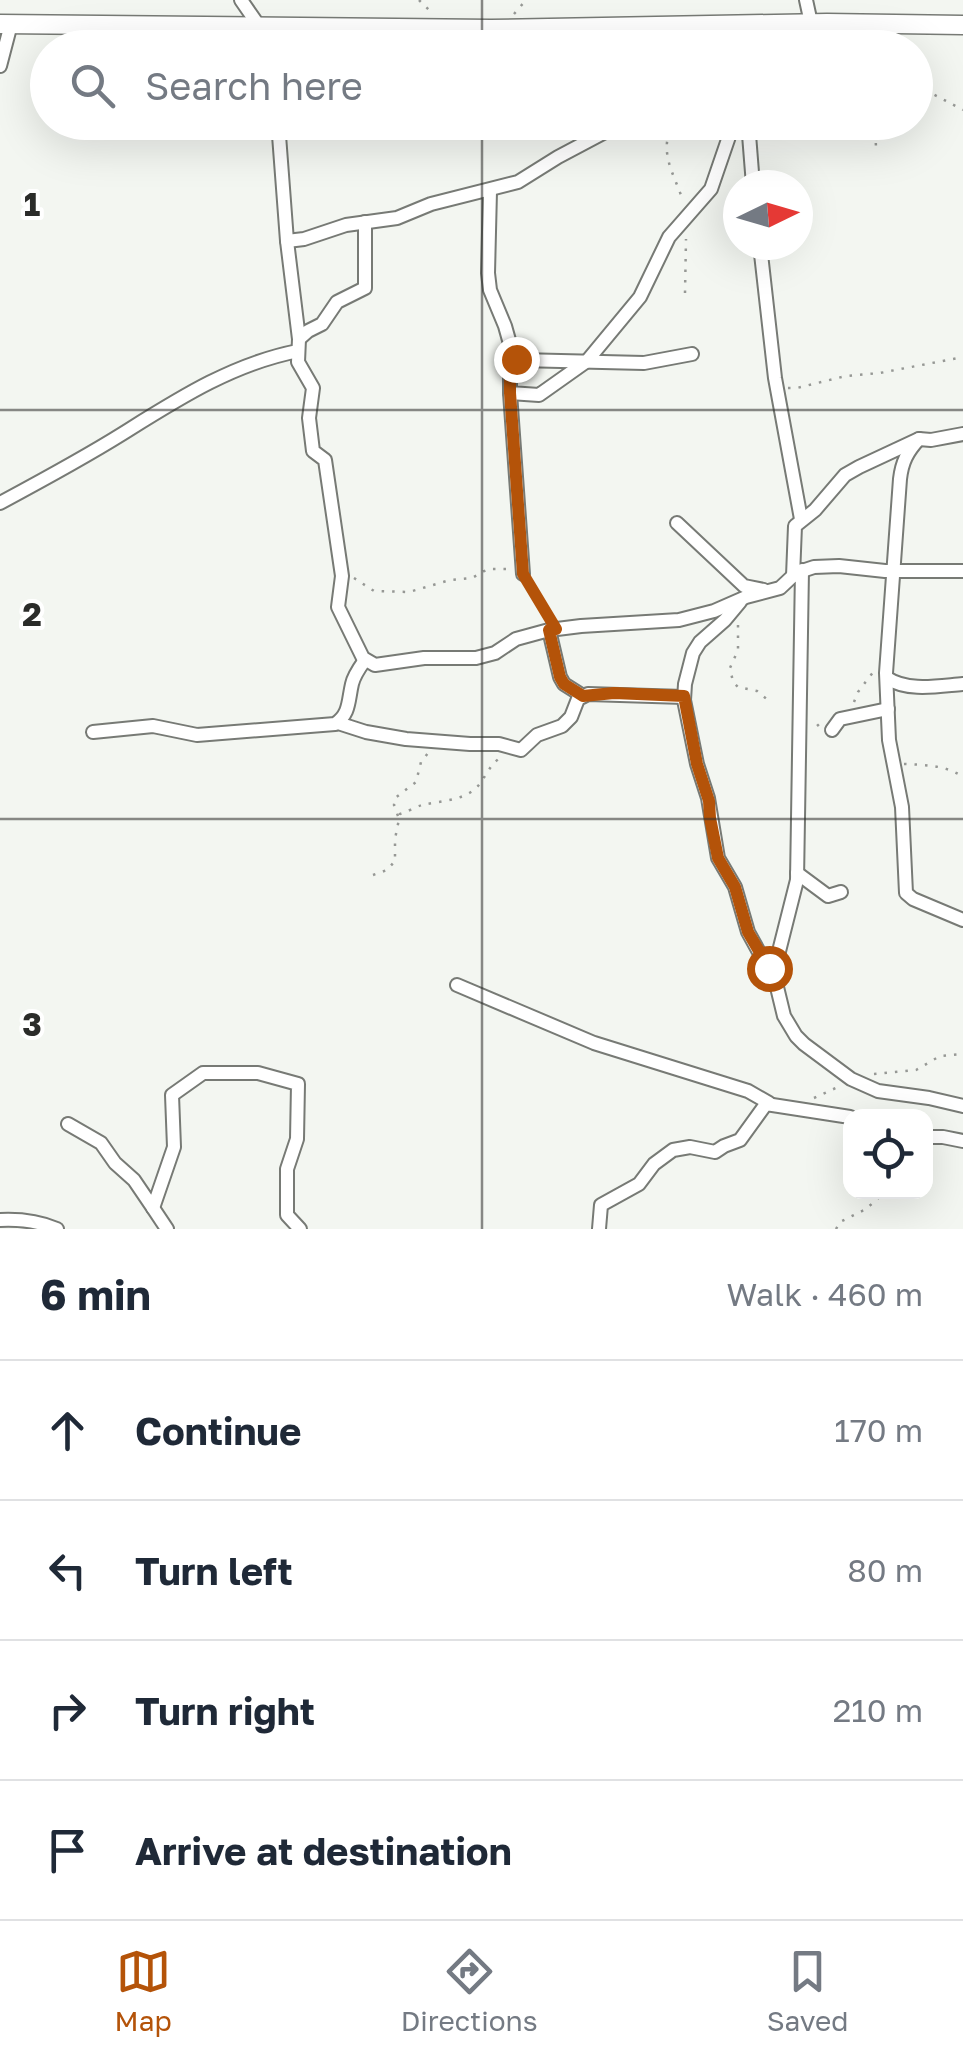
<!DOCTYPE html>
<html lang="en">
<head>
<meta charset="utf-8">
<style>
	body { margin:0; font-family:"Golos Text",sans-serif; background:#f2f2f3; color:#1f2937 }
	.controls { position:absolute; right:30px; bottom:30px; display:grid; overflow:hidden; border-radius:20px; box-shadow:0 10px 40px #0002 }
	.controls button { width:90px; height:90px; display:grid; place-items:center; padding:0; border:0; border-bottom:2px solid #e0e1e3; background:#fff; color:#1f2937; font:50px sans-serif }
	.compass { position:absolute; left:723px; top:170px; width:90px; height:90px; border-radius:50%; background:#fff; box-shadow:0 10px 40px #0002; rotate:85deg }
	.stop { position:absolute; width:30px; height:30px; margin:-22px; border:8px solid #b45309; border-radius:50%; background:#fff }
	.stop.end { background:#b45309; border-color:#fff; box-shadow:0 2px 10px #0008 }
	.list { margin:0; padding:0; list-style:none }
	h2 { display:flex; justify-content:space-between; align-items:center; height:130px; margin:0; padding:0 40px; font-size:42px }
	h2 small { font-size:32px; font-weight:400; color:#747a83 }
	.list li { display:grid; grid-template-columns:65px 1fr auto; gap:30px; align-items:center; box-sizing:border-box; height:140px; padding:0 40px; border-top:2px solid #e0e1e3 }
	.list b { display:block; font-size:38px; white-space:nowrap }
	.list em { font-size:32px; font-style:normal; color:#747a83 }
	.icon { flex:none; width:55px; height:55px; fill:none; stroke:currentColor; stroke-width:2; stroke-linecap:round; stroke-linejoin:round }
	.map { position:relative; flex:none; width:963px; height:1229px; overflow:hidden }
	.search { position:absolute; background:#fff; box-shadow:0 10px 40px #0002; left:30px; right:30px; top:30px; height:110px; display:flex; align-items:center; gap:25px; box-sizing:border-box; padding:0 35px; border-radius:55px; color:#747a83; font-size:38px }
	.sheet { height:690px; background:#fff }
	nav { display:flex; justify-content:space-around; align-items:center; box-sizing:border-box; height:140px; border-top:2px solid #e0e1e3; background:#fff; font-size:28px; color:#747a83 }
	nav a { display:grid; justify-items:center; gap:5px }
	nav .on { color:#b45309 }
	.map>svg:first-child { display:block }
</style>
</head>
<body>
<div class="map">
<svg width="963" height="1229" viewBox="0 0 963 1229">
	<rect width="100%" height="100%" fill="#f3f6f1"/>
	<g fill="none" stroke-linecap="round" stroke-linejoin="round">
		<!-- minor casing -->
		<g stroke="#777a75" stroke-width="16">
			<g id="minor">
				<polyline points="241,0 259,26 263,48"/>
				<polyline points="806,0 811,23"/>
				<polyline points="747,48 790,25"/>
				<polyline points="0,66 11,24"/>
				<polyline points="278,122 287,241 299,339 298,362 313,388 309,418 313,451 325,460 342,576 338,607 363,658 375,665 424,658 476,658 495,653 516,639 549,630 581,626 679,620 714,611 746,597 780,588 796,573 814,567 839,566 885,571 963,571"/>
				<polyline points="748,122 753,185"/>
				<polyline points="490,191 488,273 490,290 505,326 514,358 519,360 644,363 692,354"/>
				<polyline points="287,241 304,239 346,225 397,218 431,204 518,182 558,157 624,122"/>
				<polyline points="760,245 775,378 801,519"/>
				<polyline points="299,339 308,331 322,324 337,302 365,288 365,222"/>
				<polyline points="510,349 510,393 539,395 587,361 640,297 669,237 711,189 734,122"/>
				<polyline points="510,393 523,574"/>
				<path d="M919,439C907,452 902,462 900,479L886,673L889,740L902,807L906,893L913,899L963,920"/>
				<path d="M0,503C41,481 82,459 122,434C178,399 232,364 298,351"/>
				<polyline points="677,523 744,586 764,590"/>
				<polyline points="793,576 795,526 815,510 845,475 859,467 919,439 931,440 963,434"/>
				<polyline points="740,602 725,620 700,642 693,653 685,684 684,700 697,764 708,798 718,858 735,887 748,932 776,983 784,1016 796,1036 804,1044 851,1079 878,1091 929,1098 963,1106"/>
				<polyline points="549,630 560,677 564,684 583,696"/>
				<path d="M887,678C908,692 938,686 963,684"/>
				<polyline points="338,723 366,732 406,739 470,744 499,744 521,750 537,735 562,726 571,717 578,699 588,694 684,697"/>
				<polyline points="832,730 840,719 888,709"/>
				<path d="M93,732L153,726L197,735L335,724C350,714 348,701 352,684C354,675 360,667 365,660"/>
				<polyline points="797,873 828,896 841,892"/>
				<polyline points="773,975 797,880 802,570"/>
				<polyline points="457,985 594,1043 748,1091 769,1103"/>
				<polyline points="68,1124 101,1143 115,1163 134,1180 153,1208 174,1147 172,1095 203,1073 258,1073 298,1084 297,1139 287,1169 287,1215 300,1229"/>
				<polyline points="926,1137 943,1137 963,1141"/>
				<polyline points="153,1208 167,1229"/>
				<path d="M0,1220C20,1219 38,1221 57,1229"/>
				<polyline points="599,1229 601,1205 639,1184 654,1164 673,1150 690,1147 715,1152 724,1146 740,1140 766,1104 850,1117"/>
			</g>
		</g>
		<!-- major casing -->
		<g stroke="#777a75" stroke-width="21">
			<polyline id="major" points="0,24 491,29 827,23 963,25"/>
		</g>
		<!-- path -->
		<g stroke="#969895" stroke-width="2.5" stroke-dasharray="2.5 8" stroke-linecap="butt">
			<polyline points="419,0 432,13"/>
			<polyline points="514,14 526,0"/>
			<polyline points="844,39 854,48"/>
			<polyline points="916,85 963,110"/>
			<path d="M674,122C657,151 674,173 683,201"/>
			<polyline points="875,122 876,148"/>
			<polyline points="685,293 686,239"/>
			<polyline points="788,388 797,388 846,376 880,373 963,357"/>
			<polyline points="354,578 374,591 409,592 450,580 472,578 488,569 512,569"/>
			<polyline points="528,583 549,619"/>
			<polyline points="738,625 738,650 730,668 733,682 738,687 757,691 769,701"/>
			<polyline points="854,702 858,692 874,671"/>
			<polyline points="817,726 824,720"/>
			<path d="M904,764C925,765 946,765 963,777"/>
			<polyline points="398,816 394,805 395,798 416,782 421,762 428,753"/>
			<path d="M373,875L387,870L395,861V839L400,814C407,812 415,807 422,805C439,801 461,801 475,789C485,780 488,766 500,758"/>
			<polyline points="874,1074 916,1070 940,1056 963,1054"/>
			<polyline points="814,1098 838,1087"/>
			<polyline points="836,1229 840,1222 866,1209 885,1192"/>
		</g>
		<!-- minor -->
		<use href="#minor" stroke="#fff" stroke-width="12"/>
		<!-- major -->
		<use href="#major" stroke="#fff" stroke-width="18"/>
	</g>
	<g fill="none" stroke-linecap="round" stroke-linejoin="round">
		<!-- route -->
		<polyline stroke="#b45309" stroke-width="12" points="516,359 510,349 510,393 523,574 556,629 549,630 560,677 564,684 583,696 614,693 684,696 697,764 709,801 710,818 718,858 735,887 748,932 769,968"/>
	</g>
	<!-- grid -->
	<path fill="none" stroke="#2b2c2a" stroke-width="2.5" stroke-opacity="0.55" d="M482,0V48M482,122V1229M0,410H963M0,819H963"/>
	<g font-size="32" text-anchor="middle" font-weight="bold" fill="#2b2c2a" stroke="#fff" stroke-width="8" stroke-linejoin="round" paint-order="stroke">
		<text x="32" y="216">1</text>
		<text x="32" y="626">2</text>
		<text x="32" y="1036">3</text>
	</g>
</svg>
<div class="controls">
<button><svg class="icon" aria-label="locate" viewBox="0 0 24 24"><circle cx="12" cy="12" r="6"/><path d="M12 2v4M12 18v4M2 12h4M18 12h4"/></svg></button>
</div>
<svg class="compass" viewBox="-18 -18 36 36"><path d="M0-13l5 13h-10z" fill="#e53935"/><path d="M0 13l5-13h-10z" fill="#747a83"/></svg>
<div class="stop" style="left:769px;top:968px"></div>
<div class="stop end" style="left:516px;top:359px"></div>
<div class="search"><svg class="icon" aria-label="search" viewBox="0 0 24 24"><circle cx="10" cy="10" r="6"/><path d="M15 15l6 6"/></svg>Search here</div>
</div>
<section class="sheet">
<h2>6 min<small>Walk · 460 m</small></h2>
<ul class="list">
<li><svg class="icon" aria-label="ahead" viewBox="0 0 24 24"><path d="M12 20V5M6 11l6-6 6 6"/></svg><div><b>Continue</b></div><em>170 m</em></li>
<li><svg class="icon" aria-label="left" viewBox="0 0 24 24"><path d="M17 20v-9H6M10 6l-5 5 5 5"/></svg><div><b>Turn left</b></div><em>80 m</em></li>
<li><svg class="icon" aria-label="right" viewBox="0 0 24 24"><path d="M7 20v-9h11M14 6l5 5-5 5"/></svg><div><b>Turn right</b></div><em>210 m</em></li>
<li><svg class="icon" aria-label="arrive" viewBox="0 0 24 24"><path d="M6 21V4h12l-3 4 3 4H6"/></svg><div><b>Arrive at destination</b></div></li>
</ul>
</section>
<nav>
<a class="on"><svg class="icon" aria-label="map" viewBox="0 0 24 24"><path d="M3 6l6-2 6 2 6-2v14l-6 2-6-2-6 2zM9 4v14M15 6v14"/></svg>Map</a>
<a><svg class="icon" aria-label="directions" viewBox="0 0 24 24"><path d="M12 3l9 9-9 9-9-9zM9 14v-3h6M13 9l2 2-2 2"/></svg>Directions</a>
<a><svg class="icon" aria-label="saved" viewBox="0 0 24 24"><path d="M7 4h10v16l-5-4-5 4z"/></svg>Saved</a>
</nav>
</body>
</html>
